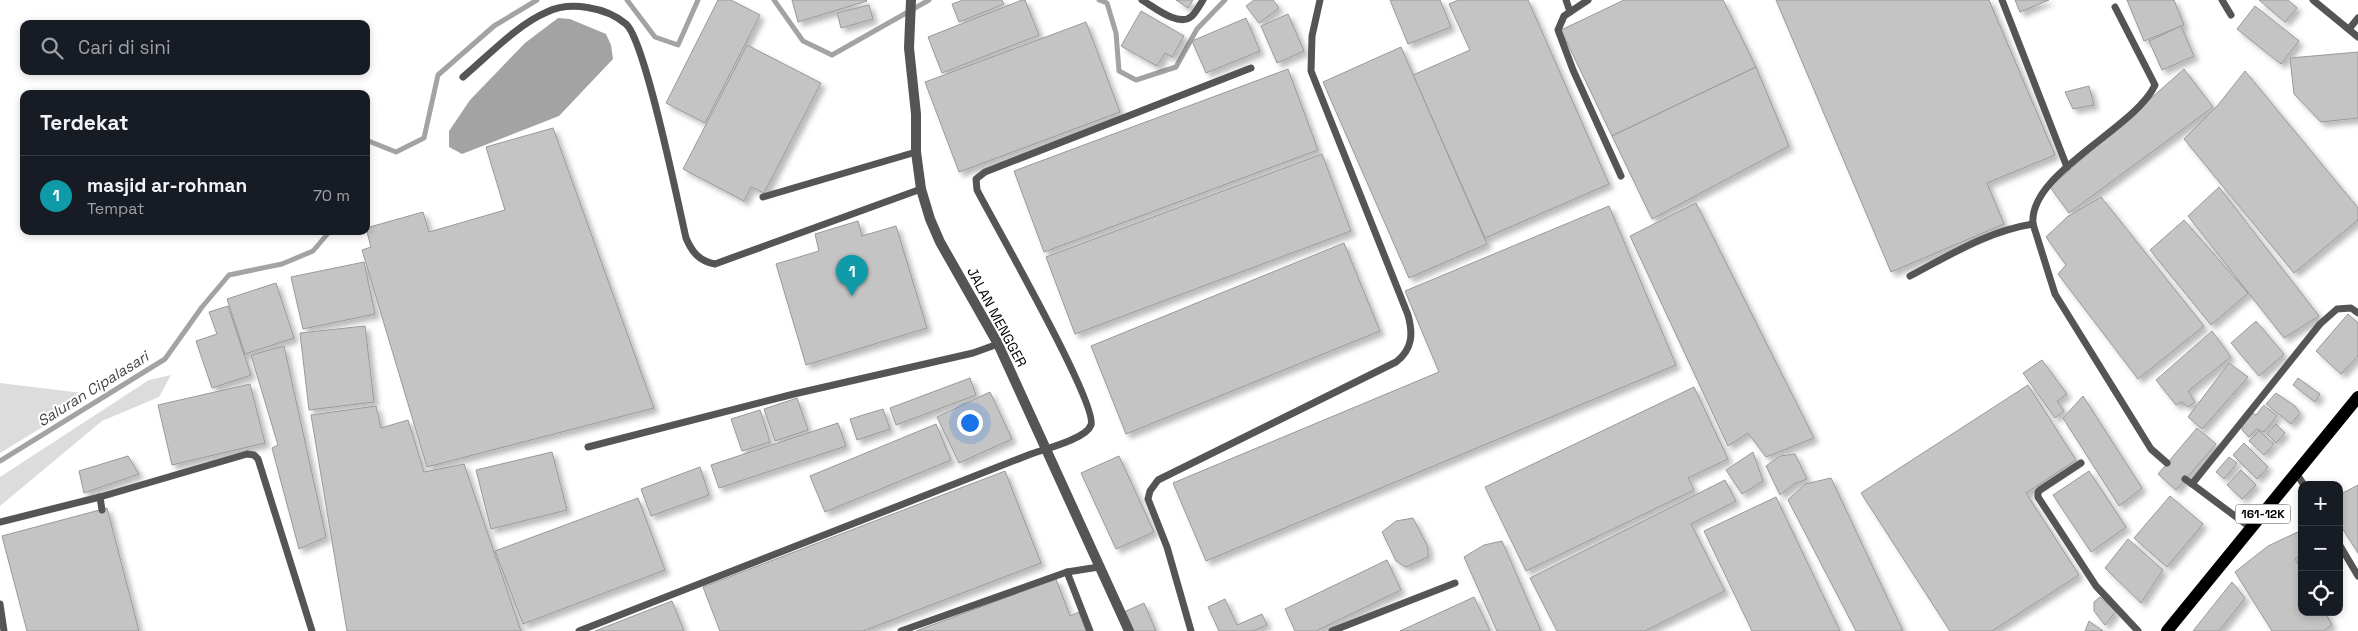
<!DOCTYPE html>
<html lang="id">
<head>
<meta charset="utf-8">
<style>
	body { margin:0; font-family:"Space Grotesk",sans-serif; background:#20242c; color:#f1f3f6 }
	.controls { position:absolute; right:15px; bottom:15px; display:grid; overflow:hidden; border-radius:10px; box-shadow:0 2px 8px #0003 }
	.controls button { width:45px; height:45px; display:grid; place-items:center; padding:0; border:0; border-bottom:1px solid #363941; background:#171b24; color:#f1f3f6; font:25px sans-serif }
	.you { position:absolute; left:969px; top:422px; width:18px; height:18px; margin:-12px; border:4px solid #fff; border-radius:50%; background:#1a73e8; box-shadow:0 0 0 8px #1a73e833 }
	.badge { display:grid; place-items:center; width:32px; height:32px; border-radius:50%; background:#b45309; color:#fff; font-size:16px; font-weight:700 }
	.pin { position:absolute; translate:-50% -41px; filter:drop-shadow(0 1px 2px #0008) }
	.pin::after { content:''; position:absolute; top:26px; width:18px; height:15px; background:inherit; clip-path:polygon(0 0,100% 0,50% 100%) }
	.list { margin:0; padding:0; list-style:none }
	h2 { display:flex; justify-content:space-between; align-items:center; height:65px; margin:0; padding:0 20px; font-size:21px }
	h2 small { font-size:16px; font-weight:400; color:#9ea1a6 }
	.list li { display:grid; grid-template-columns:32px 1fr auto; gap:15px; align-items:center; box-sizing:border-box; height:80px; padding:0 20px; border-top:1px solid #363941 }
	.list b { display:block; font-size:19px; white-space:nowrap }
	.list p { margin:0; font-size:16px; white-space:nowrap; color:#9ea1a6 }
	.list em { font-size:16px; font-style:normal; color:#9ea1a6 }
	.icon { flex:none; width:28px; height:28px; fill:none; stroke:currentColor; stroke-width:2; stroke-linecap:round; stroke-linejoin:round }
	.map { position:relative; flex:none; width:2358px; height:631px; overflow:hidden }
	.search { position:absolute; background:#171b24; box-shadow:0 2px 8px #0003; left:20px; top:20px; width:350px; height:55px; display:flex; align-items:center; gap:12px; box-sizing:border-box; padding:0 18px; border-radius:10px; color:#9ea1a6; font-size:19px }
	.panel { position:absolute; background:#171b24; box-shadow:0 2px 8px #0003; left:20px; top:90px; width:350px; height:145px; border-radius:10px }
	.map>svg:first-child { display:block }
</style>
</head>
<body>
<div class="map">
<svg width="2358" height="631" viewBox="0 0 2358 631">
	<defs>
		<filter id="shadow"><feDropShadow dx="4.5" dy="4.5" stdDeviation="2.5" flood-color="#0004"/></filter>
	</defs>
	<rect width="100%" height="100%" fill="#fff"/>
	<!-- green -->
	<g fill="#dcdcdc">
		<polygon points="171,375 159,397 102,421 0,506 0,477 149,380"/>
		<polygon points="0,383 82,393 82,403 0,453"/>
	</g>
	<!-- water -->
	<polygon fill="#a3a3a3" points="558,18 570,19 606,34 611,45 613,59 559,116 462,154 449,147 449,131 470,100 525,43"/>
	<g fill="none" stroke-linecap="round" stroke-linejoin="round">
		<!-- stream -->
		<g stroke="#a3a3a3" stroke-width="5">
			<polyline points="627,0 655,37 678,45 698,0"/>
			<polyline points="774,0 803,41 832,55 929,0"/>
			<polyline points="1099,0 1107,3 1116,33 1119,71 1136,80 1176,67 1197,29 1225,0"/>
			<polyline points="366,140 396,152 424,138 438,75 494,26 537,0"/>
			<polyline points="0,461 165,359 202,307 229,275 282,264 313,251 330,231"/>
		</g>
	</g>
	<!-- building -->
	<g fill="#c4c4c4" stroke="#999" filter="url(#shadow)">
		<polygon points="718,0 731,0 760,15 705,123 666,103"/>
		<polygon points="792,0 866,0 867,1 798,22"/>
		<polygon points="963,0 1002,0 1004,4 959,22 952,4"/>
		<polygon points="1022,0 1025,0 1039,35 942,73 928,37"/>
		<polygon points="1176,0 1193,0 1188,8"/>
		<polygon points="1254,0 1273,0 1279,8 1259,23 1246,6"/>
		<polygon points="1390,0 1440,0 1451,27 1408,44"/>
		<polygon points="1458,0 1528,0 1609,184 1485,238 1413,75 1470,50 1449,4"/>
		<polygon points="1624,0 1723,0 1756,67 1612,136 1561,30"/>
		<polygon points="1776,0 1989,0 2055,155 1987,183 2004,224 1891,272"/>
		<polygon points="2015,0 2049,0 2020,12"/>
		<polygon points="2127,0 2174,0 2184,25 2144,41"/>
		<polygon points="2259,0 2288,0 2297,8 2285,22"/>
		<polygon points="869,5 873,19 841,28 837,13"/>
		<polygon points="2255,6 2299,41 2281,64 2237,29"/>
		<polygon points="1141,11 1184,36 1172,57 1165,53 1157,66 1121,46"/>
		<polygon points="1288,14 1304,51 1277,63 1261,26"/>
		<polygon points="1246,18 1260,51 1206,73 1192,41"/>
		<polygon points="1086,22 1120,112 959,172 925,82"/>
		<polygon points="2181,26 2194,56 2162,70 2149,41"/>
		<polygon points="747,45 821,83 764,193 751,187 744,201 683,169"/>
		<polygon points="1401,47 1487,244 1409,278 1323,82"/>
		<polygon points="2358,52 2358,118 2321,122 2294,94 2290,58"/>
		<polygon points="1756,67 1789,146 1652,219 1612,136"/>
		<polygon points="1288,69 1318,150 1044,252 1014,171"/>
		<polygon points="2184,69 2213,107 2069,213 2050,187"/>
		<polygon points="2245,71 2358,208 2358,220 2294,273 2184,139 2218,105"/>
		<polygon points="2089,86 2094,105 2073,109 2065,92"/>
		<polygon points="553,128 654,408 427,467 362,250 371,247 366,228 423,212 429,232 505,210 486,147"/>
		<polygon points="1322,154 1351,231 1075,334 1046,257"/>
		<polygon points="2219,187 2319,316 2284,338 2188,216"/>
		<polygon points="2101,197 2204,326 2138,379 2058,274 2066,265 2046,237 2067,217"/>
		<polygon points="1696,203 1814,438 1766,457 1748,433 1728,446 1630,236"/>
		<polygon points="1609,206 1676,365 1206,561 1173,483 1439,372 1405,291"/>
		<polygon points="2184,220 2248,293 2211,325 2150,250"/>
		<polygon points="858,221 862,236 896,226 927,328 806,365 776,264 819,251 815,234"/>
		<polygon points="1344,243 1380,331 1126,434 1091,346"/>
		<polygon points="364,262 375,314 303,329 291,277"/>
		<polygon points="276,283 294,338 245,354 227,299"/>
		<polygon points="228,306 251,375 212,388 196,341 217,334 209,312"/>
		<polygon points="2348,314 2358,323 2358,356 2341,374 2316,351"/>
		<polygon points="2256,321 2284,354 2259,376 2231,343"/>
		<polygon points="365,326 374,402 309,410 300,333"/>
		<polygon points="2212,331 2231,357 2188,391 2195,402 2188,407 2182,402 2176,405 2156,380"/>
		<polygon points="284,346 326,537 299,549 272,448 278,445 251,355"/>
		<polygon points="2042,360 2067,394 2057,401 2064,411 2055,418 2023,373"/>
		<polygon points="2229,363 2248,377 2202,429 2188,417"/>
		<polygon points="970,378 976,395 896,425 890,408"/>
		<polygon points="2298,378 2320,394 2315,402 2293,385"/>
		<polygon points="250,384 265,443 172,465 158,405"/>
		<polygon points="2028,385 2076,460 2026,493 2079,575 1992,631 1950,631 1861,493"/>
		<polygon points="1694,387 1728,459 1688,478 1694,490 1526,571 1485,487"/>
		<polygon points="990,392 1012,439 959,463 937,417"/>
		<polygon points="2276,393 2295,406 2300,413 2291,424 2266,404"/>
		<polygon points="2083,396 2142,488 2119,506 2063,418"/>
		<polygon points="797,398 808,430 775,441 764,409"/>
		<polygon points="2264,405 2277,416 2264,432 2256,429 2249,437 2242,430 2242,423 2252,413 2256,415"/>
		<polygon points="376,406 381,428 408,420 424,472 464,464 521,631 347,631 311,415"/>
		<polygon points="883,409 890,429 857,440 850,419"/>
		<polygon points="760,410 770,442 742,451 731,419"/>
		<polygon points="838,423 846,446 719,488 711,465"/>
		<polygon points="936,424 951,460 825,512 810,476"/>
		<polygon points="2276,424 2285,433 2276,443 2267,434"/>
		<polygon points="2197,428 2216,444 2176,490 2158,474"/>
		<polygon points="2259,431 2274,444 2264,455 2249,441"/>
		<polygon points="2244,443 2268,467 2257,479 2233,455"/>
		<polygon points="552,452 567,510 491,529 476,470"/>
		<polygon points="1753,452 1763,481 1742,494 1726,470"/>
		<polygon points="1795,454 1807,479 1794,484 1780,495 1766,466 1780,456"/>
		<polygon points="128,456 139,474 84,493 79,471"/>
		<polygon points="1119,456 1154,532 1116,549 1081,473"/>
		<polygon points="2229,457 2237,463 2224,479 2216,472"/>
		<polygon points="700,467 709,495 651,516 641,489"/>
		<polygon points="2241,470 2256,485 2242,499 2227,485"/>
		<polygon points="1005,471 1041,563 863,631 720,631 703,587"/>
		<polygon points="2089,471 2126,527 2091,552 2053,495"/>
		<polygon points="1831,478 1903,631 1856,631 1788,500 1805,484"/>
		<polygon points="1725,480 1736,501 1691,524 1725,591 1645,631 1557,631 1530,578"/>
		<polygon points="2358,485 2358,553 2339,523 2339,495"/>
		<polygon points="2170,496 2203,524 2167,567 2134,538"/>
		<polygon points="1776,497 1840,631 1752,631 1704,531"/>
		<polygon points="638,498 665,570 523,624 495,551"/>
		<polygon points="107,508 139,631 27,631 2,536"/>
		<polygon points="1413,518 1428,547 1428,557 1406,567 1396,561 1382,532 1396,521"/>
		<polygon points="2302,530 2302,555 2295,559 2302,571 2302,612 2325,612 2332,625 2323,631 2272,631 2235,572 2268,546"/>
		<polygon points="2128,539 2163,570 2141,603 2105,568"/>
		<polygon points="1502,541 1541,631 1497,631 1464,557 1484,545"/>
		<polygon points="1387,560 1401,590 1316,631 1295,631 1285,609"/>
		<polygon points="1056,579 1070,616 1079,612 1086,631 916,631"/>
		<polygon points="2232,582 2245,598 2219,631 2193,631"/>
		<polygon points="1474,597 1490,631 1400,631"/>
		<polygon points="2100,597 2116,611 2105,625 2094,611 2094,602"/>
		<polygon points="1225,599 1237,625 1262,614 1267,625 1253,631 1219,631 1208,607"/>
		<polygon points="672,601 684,631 595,631"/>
		<polygon points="1144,603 1156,631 1132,631 1124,612"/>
		<polygon points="2089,621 2103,631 2085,631"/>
	</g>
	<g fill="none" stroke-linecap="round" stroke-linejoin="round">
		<!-- service -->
		<g stroke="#555" stroke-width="7">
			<path d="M1142,0C1154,7 1179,28 1192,16C1196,12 1200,5 1203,0"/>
			<polyline points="1566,0 1570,12"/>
			<polyline points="1588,0 1564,16 1558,30 1573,70 1621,176"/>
			<polyline points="2002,0 2067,167"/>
			<polyline points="2222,0 2231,15"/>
			<polyline points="2313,0 2358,37"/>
			<path d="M2115,7L2155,85C2135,129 2028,173 2033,224L2055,294L2151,449L2167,463"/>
			<polyline points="2349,29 2358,18"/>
			<path d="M463,77C488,56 518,24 547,12C570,1 606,7 626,24C645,40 678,203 686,238C692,252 699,261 715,264L921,189"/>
			<polyline points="763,197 916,152"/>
			<path d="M1910,276C1950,255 1988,231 2033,224"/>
			<polyline points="588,447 794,394 973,353 998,344"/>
			<polyline points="2081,463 2040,490 2038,492 2038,497 2096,586 2138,631"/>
			<polyline points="2296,473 2304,485"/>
			<polyline points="2185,479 2192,484 2320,324 2337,309 2351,308 2358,313"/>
			<polyline points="2192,484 2251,528"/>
			<polyline points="100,497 102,510"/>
			<polyline points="0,522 100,497 247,454 254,455 258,459 312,631"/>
			<polyline points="2339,544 2358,576"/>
			<polyline points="1067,572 1090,631"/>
			<polyline points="0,604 4,631"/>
			<path d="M579,631L1031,454C1045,449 1086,439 1091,425C1098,404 993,221 977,190L976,179L985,172L1251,68"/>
			<polyline points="901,631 1067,572 1099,567"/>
			<path d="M1191,631L1167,547L1148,499L1150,491L1158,480L1396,362C1413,349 1413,333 1408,315L1311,71L1312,36L1320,0"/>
			<polyline points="1332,631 1455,583"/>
		</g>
		<!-- tertiary -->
		<polyline stroke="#555" stroke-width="10" points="911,0 909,48 916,114 916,152 921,189 930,219 940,242 998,344 1129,631"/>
		<!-- primary -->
		<polyline stroke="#000" stroke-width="12" points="2167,631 2358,397"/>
	</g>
	<g text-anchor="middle" stroke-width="4" stroke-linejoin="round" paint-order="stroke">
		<!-- shield labels -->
		<rect fill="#fff" stroke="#4c4c4c" stroke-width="1" x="2235.5" y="504.5" width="55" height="19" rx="4"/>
		<g font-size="12" font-weight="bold" fill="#000">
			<text x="2263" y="518">161-12K</text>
		</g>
		<!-- street labels -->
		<g font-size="14" fill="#000" stroke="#fff">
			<text transform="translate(997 317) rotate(62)" y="5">JALAN MENGGER</text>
		</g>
		<!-- water labels -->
		<g font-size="15" font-style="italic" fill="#444" stroke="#fff">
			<text transform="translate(93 389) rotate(-32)" y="5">Saluran Cipalasari</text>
		</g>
	</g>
</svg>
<div class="controls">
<button>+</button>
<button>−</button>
<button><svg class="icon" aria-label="locate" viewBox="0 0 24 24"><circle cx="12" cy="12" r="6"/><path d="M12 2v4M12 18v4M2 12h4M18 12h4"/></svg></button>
</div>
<div class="you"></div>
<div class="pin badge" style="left:852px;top:296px;background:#0f9aa8">1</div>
<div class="search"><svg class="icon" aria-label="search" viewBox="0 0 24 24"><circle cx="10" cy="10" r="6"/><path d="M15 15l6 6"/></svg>Cari di sini</div>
<section class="panel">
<h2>Terdekat<small></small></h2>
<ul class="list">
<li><span class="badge" style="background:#0f9aa8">1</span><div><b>masjid ar-rohman</b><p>Tempat</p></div><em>70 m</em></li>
</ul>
</section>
</div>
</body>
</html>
